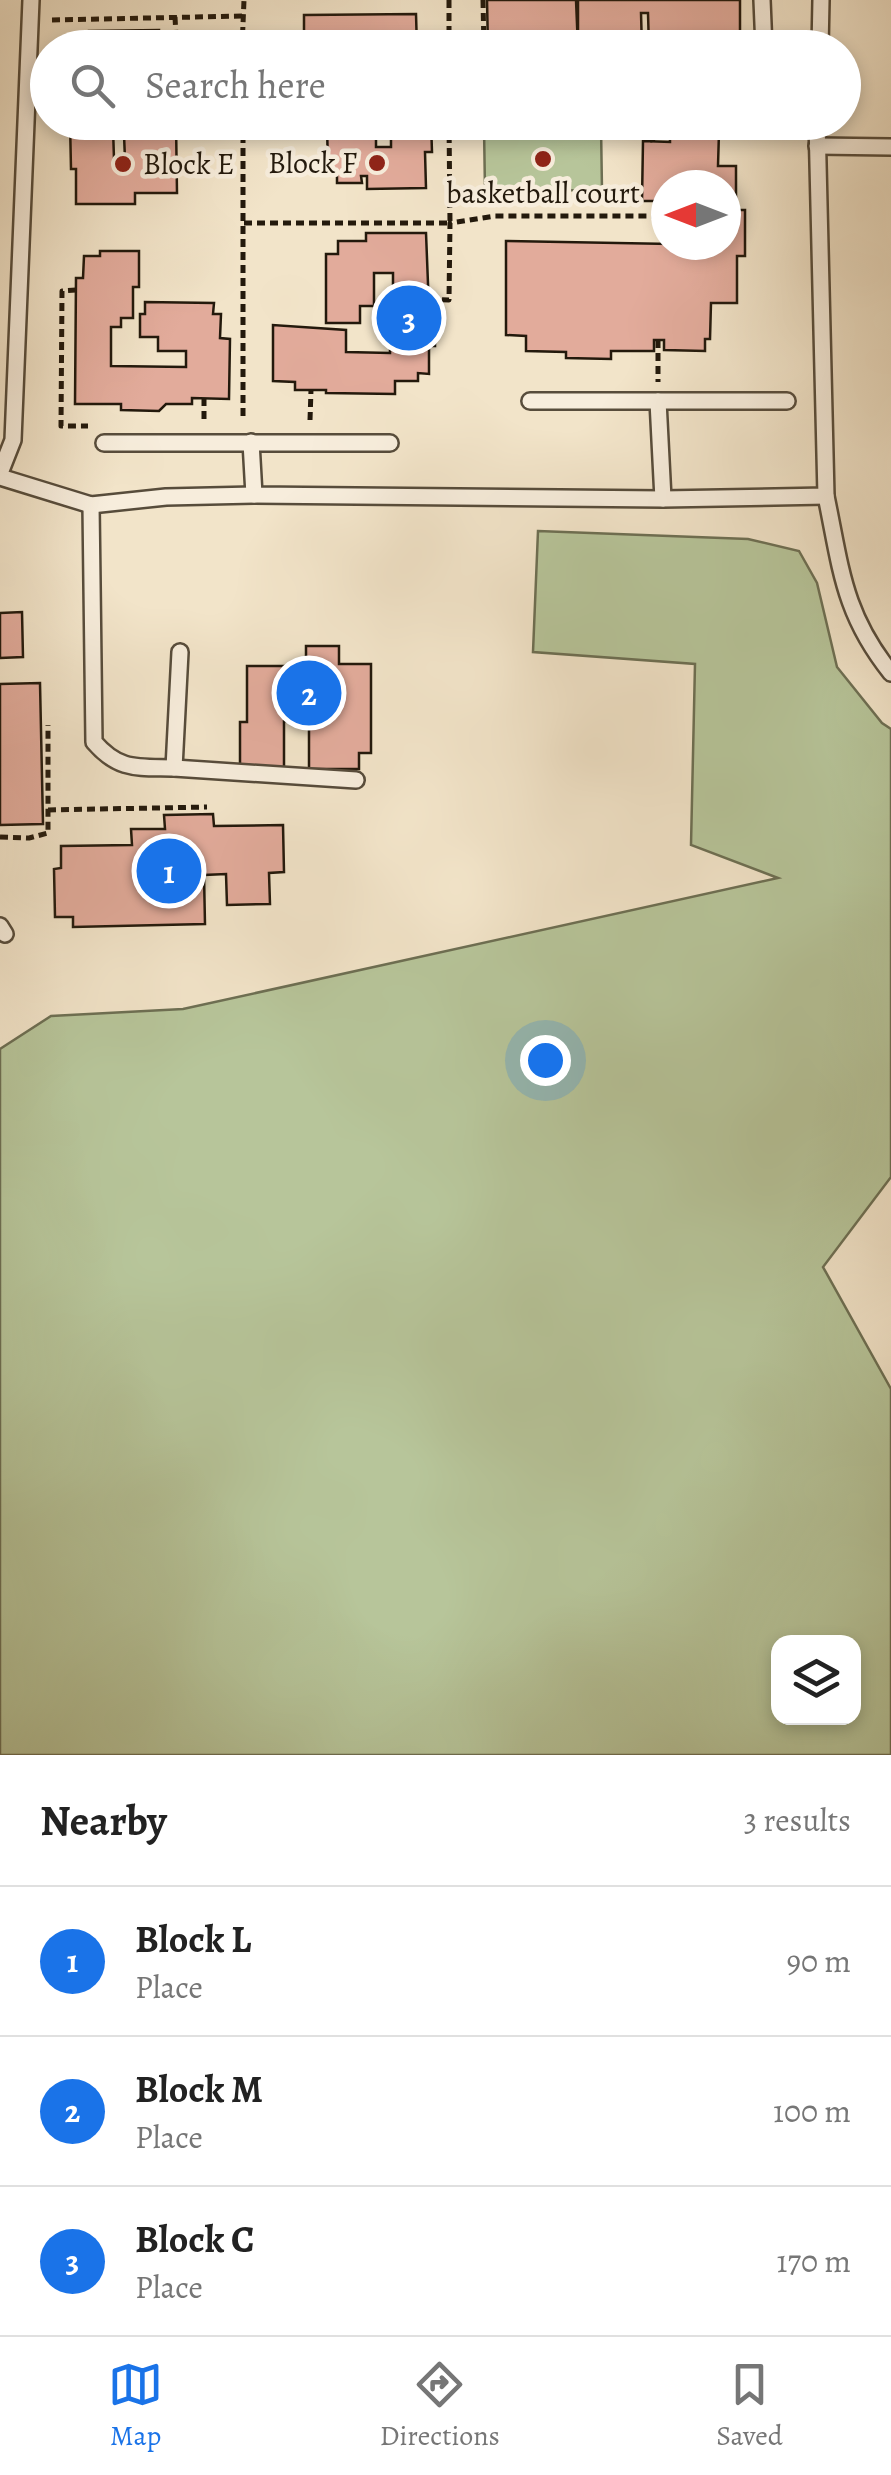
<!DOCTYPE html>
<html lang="en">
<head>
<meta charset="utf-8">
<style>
	body { margin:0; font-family:Alegreya,serif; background:#f2f2f2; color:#222 }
	.controls { position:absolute; right:30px; bottom:30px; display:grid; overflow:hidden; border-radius:20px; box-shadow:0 5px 15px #0003 }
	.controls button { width:90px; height:90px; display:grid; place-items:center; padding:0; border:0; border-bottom:2px solid #e0e0e0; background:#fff; color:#222; font:50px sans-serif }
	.compass { position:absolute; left:651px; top:170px; width:90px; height:90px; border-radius:50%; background:#fff; box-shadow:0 5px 15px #0003; rotate:270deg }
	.you { position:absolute; left:545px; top:1060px; width:35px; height:35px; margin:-25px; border:8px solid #fff; border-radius:50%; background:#1a73e8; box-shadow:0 0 0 15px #1a73e833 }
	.badge { display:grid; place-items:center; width:65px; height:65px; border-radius:50%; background:#1a73e8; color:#fff; font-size:32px; font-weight:700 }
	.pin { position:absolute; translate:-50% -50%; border:5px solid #fff; box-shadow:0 2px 10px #0006 }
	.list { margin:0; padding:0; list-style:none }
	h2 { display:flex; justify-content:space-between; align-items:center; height:130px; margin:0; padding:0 40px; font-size:42px }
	h2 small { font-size:32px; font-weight:400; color:#767676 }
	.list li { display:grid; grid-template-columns:65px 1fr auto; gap:30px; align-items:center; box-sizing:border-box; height:150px; padding:0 40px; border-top:2px solid #e0e0e0 }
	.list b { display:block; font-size:38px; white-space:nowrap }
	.list p { margin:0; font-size:32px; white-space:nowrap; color:#767676 }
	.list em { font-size:32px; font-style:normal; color:#767676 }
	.icon { flex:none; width:55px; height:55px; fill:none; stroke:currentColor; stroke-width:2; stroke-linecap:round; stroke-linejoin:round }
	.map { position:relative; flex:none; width:891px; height:1755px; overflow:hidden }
	.search { position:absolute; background:#fff; box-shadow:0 5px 15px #0003; left:30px; right:30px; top:30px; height:110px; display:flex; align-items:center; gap:25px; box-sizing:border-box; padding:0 35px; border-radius:55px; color:#767676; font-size:38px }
	.sheet { height:580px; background:#fff }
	nav { display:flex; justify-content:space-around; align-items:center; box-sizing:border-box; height:140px; border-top:2px solid #e0e0e0; background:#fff; font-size:28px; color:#767676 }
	nav a { display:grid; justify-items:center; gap:5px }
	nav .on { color:#1a73e8 }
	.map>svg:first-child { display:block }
</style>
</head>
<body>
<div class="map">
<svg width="891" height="1755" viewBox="0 0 891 1755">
	<rect width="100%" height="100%" fill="#f2e4c9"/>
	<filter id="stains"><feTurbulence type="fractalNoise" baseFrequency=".002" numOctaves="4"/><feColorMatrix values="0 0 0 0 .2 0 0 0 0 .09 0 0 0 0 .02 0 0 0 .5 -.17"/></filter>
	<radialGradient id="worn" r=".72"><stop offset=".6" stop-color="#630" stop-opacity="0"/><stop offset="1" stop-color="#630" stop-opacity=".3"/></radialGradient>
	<!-- green -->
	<g fill="#b7c59a" stroke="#6d6f53" stroke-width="2.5" fill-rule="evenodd">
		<polygon points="601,126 602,190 485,191 484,127"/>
		<path d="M538,531L748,539L799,551L817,583L837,667L882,723L891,729V1177L823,1267L891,1389V1755H0V1049L51,1016L183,1009L778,878L691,845L695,664L533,652ZM854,1642V1718H778V1642Z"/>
	</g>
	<!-- building -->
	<g fill="#e2ab9b" stroke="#23190c" stroke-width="2.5">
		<polygon points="487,0 576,0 578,48 488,48"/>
		<polygon points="578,0 740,0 740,32 752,32 752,48 694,48 694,45 649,48 648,13 641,13 642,48 578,48"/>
		<polygon points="416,14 417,48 304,48 304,15"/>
		<polygon points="159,30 159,36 185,36 185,43 207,43 207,48 82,48 82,41 89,41 89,31"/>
		<polygon points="70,122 120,122 120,128 113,128 114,159 125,159 124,135 138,135 138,122 176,122 177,193 135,193 135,204 76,204 76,169 71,169"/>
		<polygon points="327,122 376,122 376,147 391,147 391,122 431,122 432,152 425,152 426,188 367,189 367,176 361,176 362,183 337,183 337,173 328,173"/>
		<polygon points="670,132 719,132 718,166 736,166 736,210 745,210 745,256 737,256 737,303 711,303 710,339 705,339 705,351 664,350 664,340 654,340 654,351 611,351 611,359 566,358 566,352 526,351 526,336 506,335 506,241 726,245 726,185 666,185 666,201 642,201 643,141 670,142"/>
		<polygon points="366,233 426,233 429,309 435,309 435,346 429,346 429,374 418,373 418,381 395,381 395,394 326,393 326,390 295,390 295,382 273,381 273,325 346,330 346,352 390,353 390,329 382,329 382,313 393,313 393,273 374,273 374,306 360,306 360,323 326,323 326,254 338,254 338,241 366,241"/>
		<polygon points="100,251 139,251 139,287 133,287 133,318 121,318 121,327 111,327 111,366 186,367 186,351 158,351 158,337 140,337 140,314 145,314 145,302 214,303 213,314 221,314 220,338 230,339 229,399 192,398 192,404 166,404 159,411 121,410 121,404 75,404 76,278 83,278 84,256 100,256"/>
		<polygon points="22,612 23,657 0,658 0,613"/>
		<polygon points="306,646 339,646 339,664 371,664 371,753 359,753 359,769 309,769 309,721 284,721 284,772 240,772 240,722 247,722 247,666 306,666"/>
		<polygon points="40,683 43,824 0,825 0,684"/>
		<polygon points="213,814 214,826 283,825 284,872 269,873 270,904 227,905 226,874 204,875 205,924 73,927 73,917 55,917 54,869 61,868 61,846 132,845 131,829 165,829 164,815"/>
	</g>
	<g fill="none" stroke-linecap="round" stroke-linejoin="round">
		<!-- service casing -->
		<g stroke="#574c3b" stroke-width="20">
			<g id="service">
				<polyline points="762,0 764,48"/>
				<polyline points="820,48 821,0"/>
				<polyline points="817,146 891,147"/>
				<polyline points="530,401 787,401"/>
				<polyline points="658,401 663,499"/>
				<polyline points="251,442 254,495 663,499 826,496 817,122"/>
				<polyline points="104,443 390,443"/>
				<polyline points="0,473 13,440 31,0"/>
				<polyline points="0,477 91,505 166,497 254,495"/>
				<path d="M826,496C841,568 843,613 891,673"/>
				<path d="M91,505L94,742C119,771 137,767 174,768L180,652"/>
				<polyline points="174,768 356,780"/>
				<polyline points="0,926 5,934"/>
			</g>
		</g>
		<!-- path -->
		<g stroke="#23190c" stroke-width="5" stroke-dasharray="8 5" stroke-linecap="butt">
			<polyline points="449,0 449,48"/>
			<polyline points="483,0 484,48"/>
			<polyline points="175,17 176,36"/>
			<polyline points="52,20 244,16"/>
			<polyline points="242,48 244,0"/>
			<polyline points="243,122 243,420"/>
			<polyline points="647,122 653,142"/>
			<polyline points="244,223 450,223 449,122"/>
			<polyline points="76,290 62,291 61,426 88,426"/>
			<polyline points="429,299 449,300 450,223 495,216 666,216"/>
			<polyline points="658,340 658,382"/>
			<polyline points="204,398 204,422"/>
			<polyline points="310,420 311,390"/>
			<polyline points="48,810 207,807"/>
			<polyline points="0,837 29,838 48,833 48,725"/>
		</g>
		<!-- service -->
		<use href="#service" stroke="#f7eddc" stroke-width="15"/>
	</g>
	<!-- markers -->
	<g fill="#8f2418" stroke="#f7eddc" stroke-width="4">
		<circle cx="543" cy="159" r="10"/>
		<circle cx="377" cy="163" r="10"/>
		<circle cx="123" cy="164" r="10"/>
	</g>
	<g text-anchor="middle" stroke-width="9" stroke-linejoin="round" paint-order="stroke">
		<!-- poi labels -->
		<g font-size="30" fill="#23190c" stroke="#f7eddc" text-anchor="end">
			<text x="357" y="173">Block F</text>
			<text x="143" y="174" text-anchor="start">Block E</text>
			<text x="543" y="203" text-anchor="middle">basketball court</text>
		</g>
	</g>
	<rect width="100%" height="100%" filter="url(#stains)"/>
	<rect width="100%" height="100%" fill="url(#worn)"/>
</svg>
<div class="controls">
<button><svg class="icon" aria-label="layers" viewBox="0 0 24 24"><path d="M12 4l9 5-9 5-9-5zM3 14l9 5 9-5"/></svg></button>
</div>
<svg class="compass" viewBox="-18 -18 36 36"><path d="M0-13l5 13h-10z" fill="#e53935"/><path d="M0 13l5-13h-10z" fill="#767676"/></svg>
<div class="you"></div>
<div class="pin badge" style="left:169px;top:871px">1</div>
<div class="pin badge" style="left:309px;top:693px">2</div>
<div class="pin badge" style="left:409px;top:318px">3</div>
<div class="search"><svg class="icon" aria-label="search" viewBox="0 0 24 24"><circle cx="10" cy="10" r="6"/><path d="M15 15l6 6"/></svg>Search here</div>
</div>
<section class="sheet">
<h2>Nearby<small>3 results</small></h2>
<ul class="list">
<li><span class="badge">1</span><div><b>Block L</b><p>Place</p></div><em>90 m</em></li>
<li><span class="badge">2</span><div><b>Block M</b><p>Place</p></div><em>100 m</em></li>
<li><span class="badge">3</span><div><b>Block C</b><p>Place</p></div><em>170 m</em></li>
</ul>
</section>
<nav>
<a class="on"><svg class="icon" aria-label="map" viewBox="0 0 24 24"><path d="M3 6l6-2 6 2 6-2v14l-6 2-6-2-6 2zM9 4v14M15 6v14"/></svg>Map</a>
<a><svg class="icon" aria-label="directions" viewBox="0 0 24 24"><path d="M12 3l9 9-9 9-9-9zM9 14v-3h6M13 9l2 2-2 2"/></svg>Directions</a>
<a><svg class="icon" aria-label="saved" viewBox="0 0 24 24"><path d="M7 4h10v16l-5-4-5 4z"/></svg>Saved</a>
</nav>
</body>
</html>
